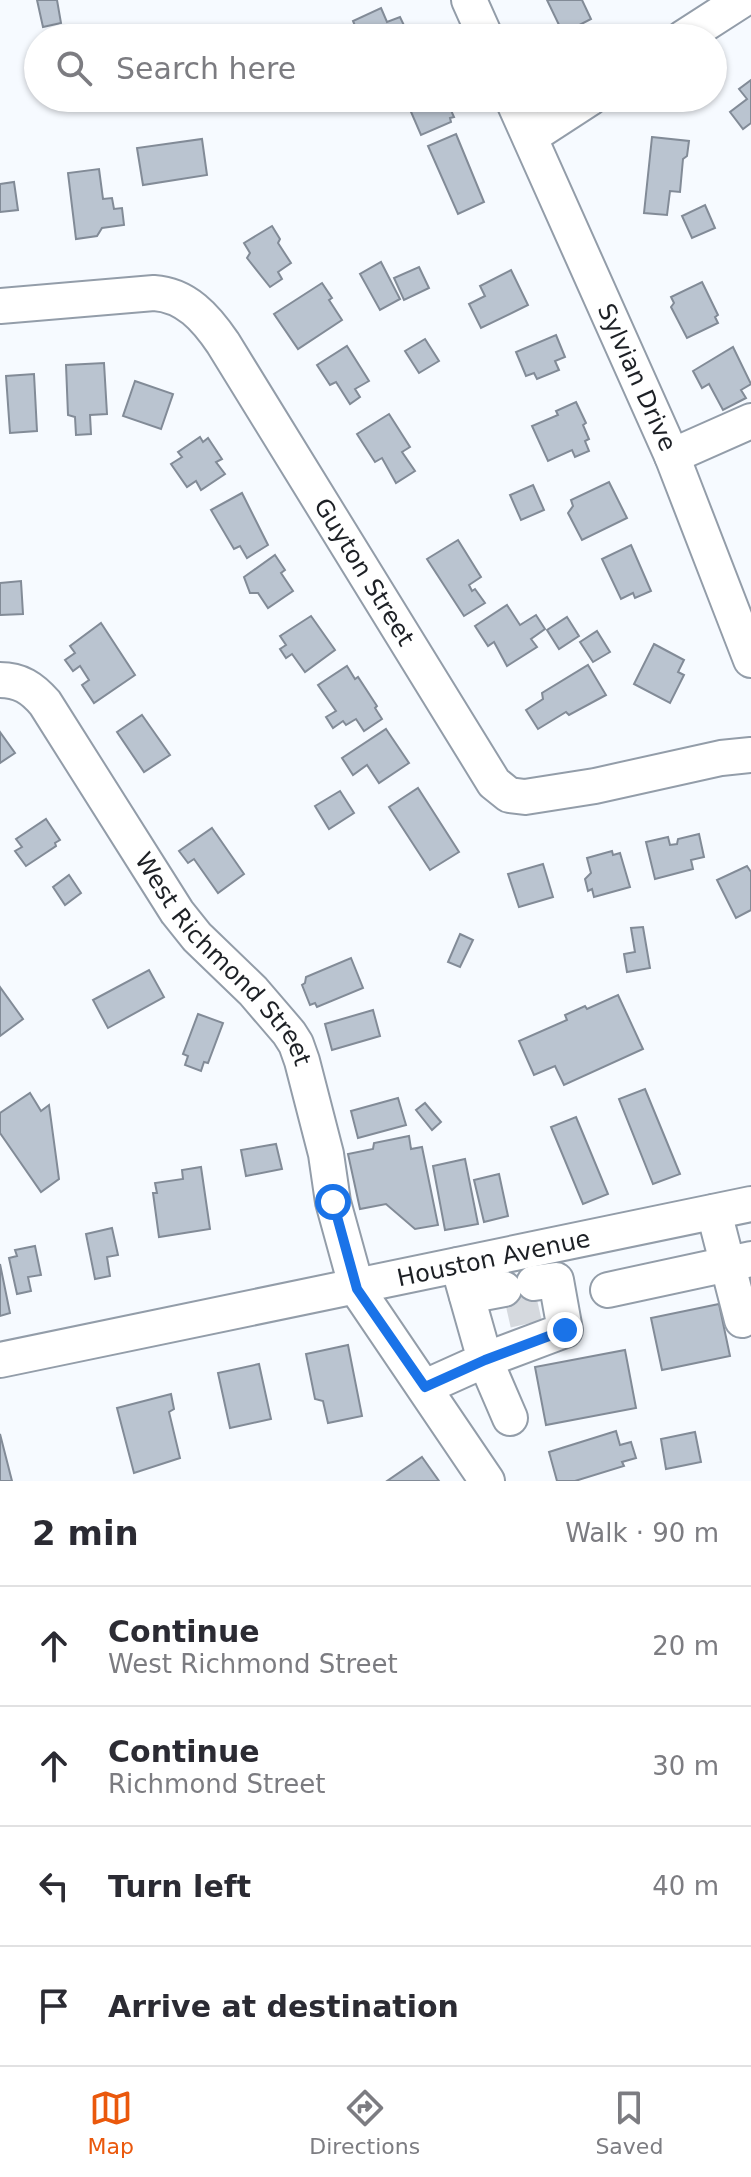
<!DOCTYPE html>
<html lang="en">
<head>
<meta charset="utf-8">
<style>
	body { margin:0; font-family:"DejaVu Sans",sans-serif; background:#f7f7f7; color:#2b2b33 }
	.stop { position:absolute; width:24px; height:24px; margin:-18px; border:6px solid #1a73e8; border-radius:50%; background:#fff }
	.stop.end { background:#1a73e8; border-color:#fff; box-shadow:0 2px 8px #0008 }
	.list { margin:0; padding:0; list-style:none }
	h2 { display:flex; justify-content:space-between; align-items:center; height:104px; margin:0; padding:0 32px; font-size:34px }
	h2 small { font-size:26px; font-weight:400; color:#7c7c81 }
	.list li { display:grid; grid-template-columns:52px 1fr auto; gap:24px; align-items:center; box-sizing:border-box; height:120px; padding:0 32px; border-top:2px solid #e1e1e2 }
	.list b { display:block; font-size:30px; white-space:nowrap }
	.list p { margin:0; font-size:26px; white-space:nowrap; color:#7c7c81 }
	.list em { font-size:26px; font-style:normal; color:#7c7c81 }
	.icon { flex:none; width:44px; height:44px; fill:none; stroke:currentColor; stroke-width:2; stroke-linecap:round; stroke-linejoin:round }
	.map { position:relative; flex:none; width:751px; height:1481px; overflow:hidden }
	.search { position:absolute; background:#fff; box-shadow:0 2px 6px #0004; left:24px; right:24px; top:24px; height:88px; display:flex; align-items:center; gap:20px; box-sizing:border-box; padding:0 28px; border-radius:44px; color:#7c7c81; font-size:30px }
	.sheet { height:584px; background:#fff }
	nav { display:flex; justify-content:space-around; align-items:center; box-sizing:border-box; height:112px; border-top:2px solid #e1e1e2; background:#fff; font-size:22px; color:#7c7c81 }
	nav a { display:grid; justify-items:center; gap:4px }
	nav .on { color:#ea580c }
	.map>svg:first-child { display:block }
</style>
</head>
<body>
<div class="map">
<svg width="751" height="1481" viewBox="0 0 751 1481">
	<rect width="100%" height="100%" fill="#f6faff"/>
	<!-- building -->
	<g fill="#bac4d0" stroke="#828b97" stroke-width="2">
		<polygon points="37,0 57,0 61,23 43,27"/>
		<polygon points="547,0 582,0 591,19 566,32 563,26 560,27"/>
		<polygon points="381,8 387,22 400,17 410,38 360,38 353,21"/>
		<polygon points="751,80 751,123 743,129 730,112 747,99 739,89"/>
		<polygon points="405,98 446,99 454,117 450,118 451,122 421,135"/>
		<polygon points="456,134 484,202 458,214 428,146"/>
		<polygon points="652,137 689,141 687,156 683,159 680,192 670,191 667,215 644,213"/>
		<polygon points="202,139 207,175 143,185 137,148"/>
		<polygon points="99,169 103,199 112,198 114,209 122,208 124,225 102,228 97,236 76,239 68,173"/>
		<polygon points="14,182 18,210 0,212 0,184"/>
		<polygon points="705,205 715,228 692,238 682,216"/>
		<polygon points="272,226 280,239 278,243 291,263 278,272 282,279 270,287 247,258 250,253 244,243"/>
		<polygon points="381,262 400,299 380,310 360,274"/>
		<polygon points="419,267 429,288 404,300 394,278"/>
		<polygon points="511,270 528,305 481,328 469,304 485,296 480,286"/>
		<polygon points="702,282 718,315 715,317 718,323 687,338 671,307 674,303 671,297"/>
		<polygon points="322,283 332,298 329,300 342,320 298,349 274,314"/>
		<polygon points="556,335 565,357 555,361 559,370 537,379 534,373 526,376 516,352"/>
		<polygon points="425,339 439,361 419,373 405,351"/>
		<polygon points="347,346 369,381 355,389 360,397 350,404 336,382 330,385 317,365"/>
		<polygon points="733,347 751,384 741,390 746,398 723,410 709,384 702,388 693,371"/>
		<polygon points="104,363 107,414 90,415 91,434 76,435 75,417 68,415 66,365"/>
		<polygon points="34,374 37,431 10,433 6,376"/>
		<polygon points="135,381 173,394 161,429 123,416"/>
		<polygon points="576,402 586,423 583,425 589,439 585,441 589,451 575,457 572,450 548,461 532,426 558,415 556,411"/>
		<polygon points="389,414 410,447 402,452 415,471 396,483 382,458 375,462 357,434"/>
		<polygon points="200,437 203,442 208,438 222,459 216,462 225,474 201,490 196,481 187,487 171,464 182,457 178,452"/>
		<polygon points="609,482 627,518 582,540 568,513 573,506 571,500"/>
		<polygon points="533,485 544,510 521,520 510,495"/>
		<polygon points="242,493 268,545 247,558 240,546 234,549 211,510"/>
		<polygon points="458,540 481,577 469,585 472,591 475,589 485,603 464,616 427,559"/>
		<polygon points="631,545 651,591 635,598 633,593 621,599 602,559"/>
		<polygon points="275,555 285,570 281,573 293,591 268,608 258,593 250,593 244,577"/>
		<polygon points="21,581 23,614 0,615 0,583"/>
		<polygon points="507,605 520,625 536,615 545,629 531,639 537,647 507,666 494,642 488,646 475,626"/>
		<polygon points="311,616 335,650 305,672 292,654 286,658 280,649 286,645 280,636"/>
		<polygon points="567,617 579,636 559,649 547,630"/>
		<polygon points="101,623 135,675 94,703 82,685 89,680 80,666 73,671 65,660 75,653 70,646"/>
		<polygon points="597,631 610,652 593,662 580,642"/>
		<polygon points="654,644 684,660 678,672 684,675 670,703 634,684"/>
		<polygon points="588,665 606,695 569,715 566,712 538,729 526,710 543,699 542,693"/>
		<polygon points="347,666 355,679 358,677 377,706 375,708 382,719 364,731 356,719 346,725 343,721 333,728 326,717 336,711 318,685"/>
		<polygon points="142,715 170,755 144,772 117,732"/>
		<polygon points="386,729 409,763 379,783 367,765 353,775 342,758"/>
		<polygon points="0,732 15,753 0,763"/>
		<polygon points="418,788 459,852 430,870 389,807"/>
		<polygon points="340,791 354,813 329,829 315,806"/>
		<polygon points="46,819 60,840 55,843 56,846 26,866 15,851 22,847 16,839"/>
		<polygon points="212,828 244,874 218,893 194,859 188,863 179,851"/>
		<polygon points="699,834 704,857 691,860 693,869 655,879 646,842 668,837 670,845 677,844 678,839"/>
		<polygon points="612,851 613,855 620,853 630,887 594,897 592,889 588,891 585,879 591,873 587,858"/>
		<polygon points="543,864 553,897 519,907 508,874"/>
		<polygon points="747,866 751,872 751,910 736,918 717,880"/>
		<polygon points="69,875 81,893 65,905 53,887"/>
		<polygon points="643,927 650,968 627,972 624,954 635,952 631,928"/>
		<polygon points="460,934 473,940 460,967 448,962"/>
		<polygon points="351,958 363,988 317,1007 315,1003 310,1005 302,985 305,983 306,977"/>
		<polygon points="149,970 164,997 108,1028 93,1000"/>
		<polygon points="0,987 23,1019 0,1036"/>
		<polygon points="618,995 643,1049 564,1085 555,1066 534,1075 519,1041 567,1020 565,1015 585,1006 587,1009"/>
		<polygon points="373,1010 380,1036 332,1050 325,1024"/>
		<polygon points="198,1014 223,1023 208,1063 204,1062 201,1071 185,1065 188,1056 183,1054"/>
		<polygon points="645,1089 680,1174 653,1184 619,1099"/>
		<polygon points="30,1093 41,1111 49,1105 59,1179 41,1192 0,1133 0,1113"/>
		<polygon points="398,1098 406,1125 358,1138 351,1111"/>
		<polygon points="425,1103 441,1122 432,1130 416,1110"/>
		<polygon points="576,1117 608,1194 583,1204 551,1127"/>
		<polygon points="409,1136 411,1149 422,1147 438,1225 415,1229 386,1204 360,1209 348,1154 373,1149 374,1143"/>
		<polygon points="276,1144 282,1169 246,1176 241,1150"/>
		<polygon points="465,1159 478,1224 445,1230 433,1166"/>
		<polygon points="201,1167 210,1229 159,1237 153,1193 157,1193 155,1183 183,1179 182,1170"/>
		<polygon points="499,1174 508,1216 484,1222 474,1180"/>
		<polygon points="112,1228 118,1255 107,1257 110,1276 95,1279 86,1234"/>
		<polygon points="35,1246 41,1275 28,1277 31,1291 17,1294 9,1258 17,1256 15,1250"/>
		<polygon points="0,1264 10,1313 0,1316"/>
		<polygon points="719,1304 730,1356 662,1370 651,1318"/>
		<polygon points="348,1345 362,1416 328,1423 323,1401 315,1399 306,1354"/>
		<polygon points="625,1350 636,1408 546,1425 535,1367"/>
		<polygon points="259,1364 271,1419 230,1428 218,1373"/>
		<polygon points="171,1394 174,1409 169,1412 180,1458 134,1473 117,1408"/>
		<polygon points="616,1431 620,1445 631,1442 636,1458 622,1462 624,1466 575,1481 557,1481 549,1452"/>
		<polygon points="695,1432 701,1462 666,1469 661,1439"/>
		<polygon points="0,1434 12,1481 0,1481"/>
		<polygon points="422,1457 439,1481 387,1481"/>
	</g>
	<g fill="none" stroke-linecap="round" stroke-linejoin="round">
		<!-- minor-tunnel -->
		<polyline stroke="#d5d9de" stroke-width="34" stroke-dasharray="34 17" stroke-linecap="butt" points="507,1311 538,1304"/>
		<!-- minor casing -->
		<g stroke="#939da9" stroke-width="38">
			<g id="minor">
				<polyline points="469,0 486,38"/>
				<polyline points="683,38 742,0"/>
				<path id="s1" d="M512,98L672,456L751,660"/>
				<polyline points="530,137 590,98"/>
				<path id="s2" d="M0,306L154,293C186,295 206,318 223,343L494,783L509,795L525,797L595,786L721,758L751,755"/>
				<polyline points="672,456 751,421"/>
				<path id="s3" d="M0,680C20,680 32,688 45,703L177,912L197,937L253,991L289,1033L296,1044L302,1061L326,1154L333,1202L357,1289L487,1481"/>
				<polyline points="714,1212 742,1320"/>
				<polyline points="608,1290 751,1259"/>
				<polyline points="467,1296 504,1289"/>
				<path id="s4" d="M0,1360C251,1310 501,1257 751,1204"/>
				<polyline points="425,1387 485,1360 458,1265"/>
				<polyline points="510,1418 485,1360 565,1330 556,1280 534,1283"/>
			</g>
		</g>
		<!-- minor -->
		<use href="#minor" stroke="#fff" stroke-width="34"/>
	</g>
	<g fill="none" stroke-linecap="round" stroke-linejoin="round">
		<!-- route -->
		<polyline stroke="#1a73e8" stroke-width="10" points="333,1202 357,1289 425,1387 485,1360 565,1330"/>
	</g>
	<g text-anchor="middle" stroke-width="6" stroke-linejoin="round" paint-order="stroke">
		<!-- street labels -->
		<g font-size="24" fill="#1d2025" stroke="#fff">
			<text dy="8" stroke="none"><textPath href="#s1" startOffset="306">Sylvian Drive</textPath></text>
			<text dy="8" stroke="none"><textPath href="#s2" startOffset="512">Guyton Street</textPath></text>
			<text dy="8" stroke="none"><textPath href="#s3" startOffset="366">West Richmond Street</textPath></text>
			<text dy="8" stroke="none"><textPath href="#s4" startOffset="504">Houston Avenue</textPath></text>
		</g>
	</g>
</svg>
<div class="stop" style="left:333px;top:1202px"></div>
<div class="stop end" style="left:565px;top:1330px"></div>
<div class="search"><svg class="icon" aria-label="search" viewBox="0 0 24 24"><circle cx="10" cy="10" r="6"/><path d="M15 15l6 6"/></svg>Search here</div>
</div>
<section class="sheet">
<h2>2 min<small>Walk · 90 m</small></h2>
<ul class="list">
<li><svg class="icon" aria-label="ahead" viewBox="0 0 24 24"><path d="M12 20V5M6 11l6-6 6 6"/></svg><div><b>Continue</b><p>West Richmond Street</p></div><em>20 m</em></li>
<li><svg class="icon" aria-label="ahead" viewBox="0 0 24 24"><path d="M12 20V5M6 11l6-6 6 6"/></svg><div><b>Continue</b><p>Richmond Street</p></div><em>30 m</em></li>
<li><svg class="icon" aria-label="left" viewBox="0 0 24 24"><path d="M17 20v-9H6M10 6l-5 5 5 5"/></svg><div><b>Turn left</b></div><em>40 m</em></li>
<li><svg class="icon" aria-label="arrive" viewBox="0 0 24 24"><path d="M6 21V4h12l-3 4 3 4H6"/></svg><div><b>Arrive at destination</b></div></li>
</ul>
</section>
<nav>
<a class="on"><svg class="icon" aria-label="map" viewBox="0 0 24 24"><path d="M3 6l6-2 6 2 6-2v14l-6 2-6-2-6 2zM9 4v14M15 6v14"/></svg>Map</a>
<a><svg class="icon" aria-label="directions" viewBox="0 0 24 24"><path d="M12 3l9 9-9 9-9-9zM9 14v-3h6M13 9l2 2-2 2"/></svg>Directions</a>
<a><svg class="icon" aria-label="saved" viewBox="0 0 24 24"><path d="M7 4h10v16l-5-4-5 4z"/></svg>Saved</a>
</nav>
</body>
</html>
